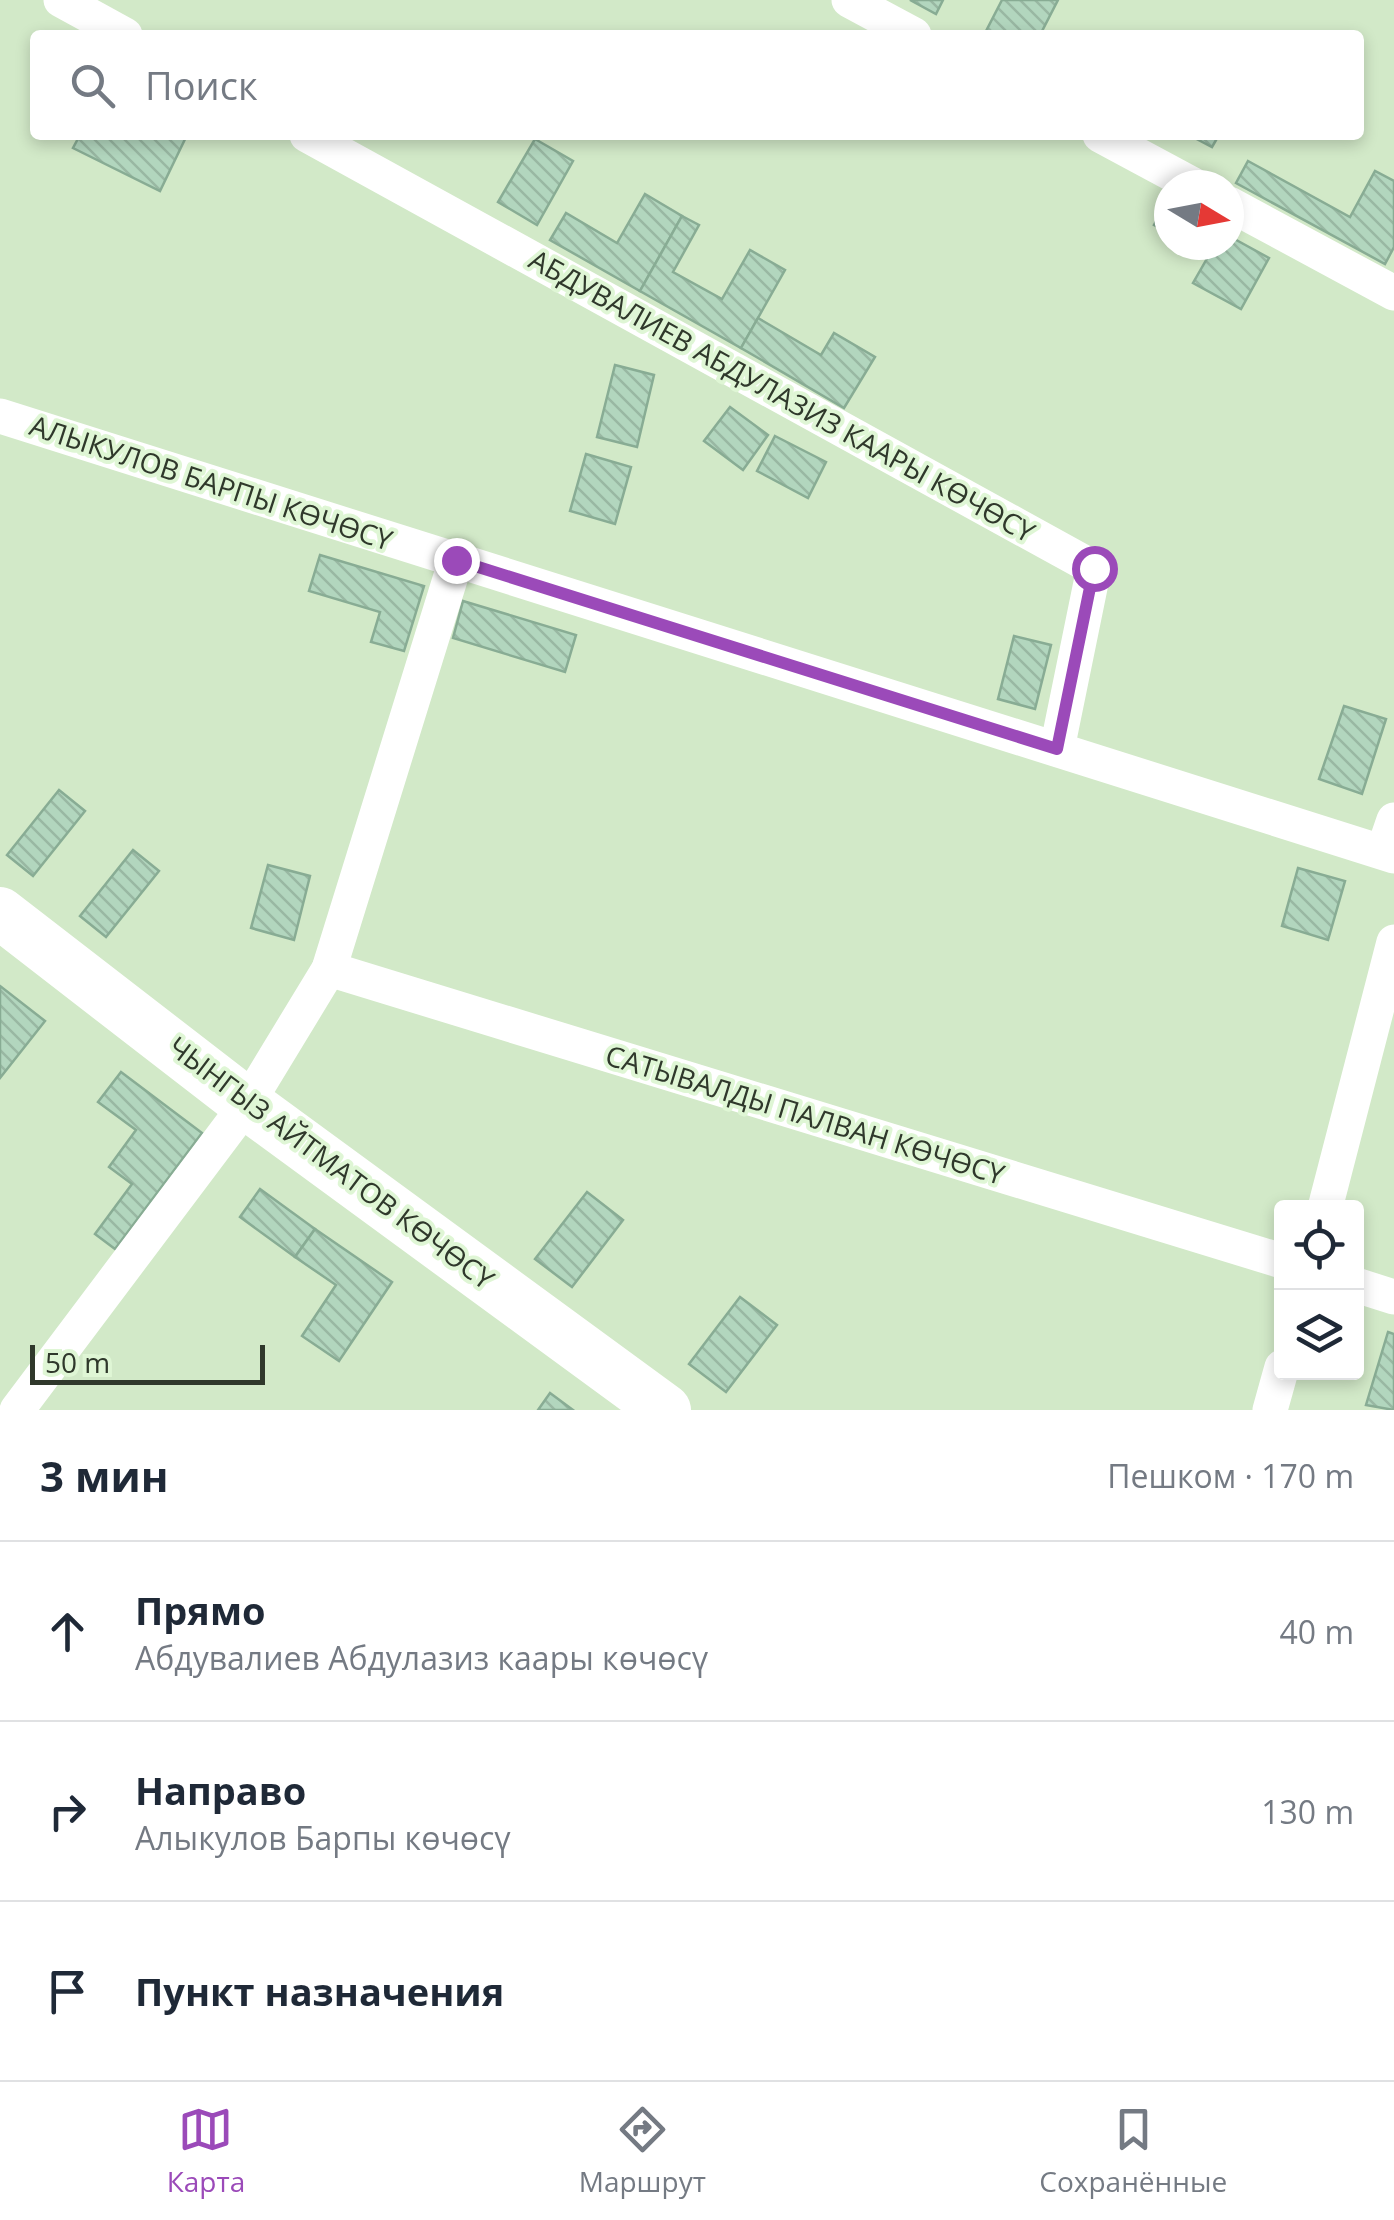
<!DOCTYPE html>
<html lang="ru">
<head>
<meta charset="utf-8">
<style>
	body { margin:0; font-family:"Open Sans",sans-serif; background:#f2f2f3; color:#1f2937 }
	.controls { position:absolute; right:30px; bottom:30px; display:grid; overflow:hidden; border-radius:10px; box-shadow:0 5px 15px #0003 }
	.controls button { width:90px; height:90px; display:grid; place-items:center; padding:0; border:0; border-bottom:2px solid #e0e1e3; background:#fff; color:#1f2937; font:50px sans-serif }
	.compass { position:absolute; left:1154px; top:170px; width:90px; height:90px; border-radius:50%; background:#fff; box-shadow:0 5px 15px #0003; rotate:100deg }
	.scale { position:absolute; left:30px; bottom:25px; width:235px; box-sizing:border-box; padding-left:10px; border:5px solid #2f382b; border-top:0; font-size:28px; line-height:35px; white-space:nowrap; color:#2f382b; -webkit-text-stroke:8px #dff6d5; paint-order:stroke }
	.stop { position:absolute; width:30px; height:30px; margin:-22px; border:8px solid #9b4ab9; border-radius:50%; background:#fff }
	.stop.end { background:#9b4ab9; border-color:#fff; box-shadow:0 2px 10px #0008 }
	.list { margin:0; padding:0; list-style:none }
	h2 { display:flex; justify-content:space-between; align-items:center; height:130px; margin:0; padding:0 40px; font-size:42px }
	h2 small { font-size:32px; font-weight:400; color:#747a83 }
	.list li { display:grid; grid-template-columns:65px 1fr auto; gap:30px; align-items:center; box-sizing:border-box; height:180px; padding:0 40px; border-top:2px solid #e0e1e3 }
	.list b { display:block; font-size:38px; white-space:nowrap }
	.list p { margin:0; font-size:32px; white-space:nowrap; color:#747a83 }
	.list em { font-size:32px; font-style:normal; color:#747a83 }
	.icon { flex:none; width:55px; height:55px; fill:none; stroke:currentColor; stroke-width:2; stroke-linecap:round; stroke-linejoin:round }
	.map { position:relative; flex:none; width:1394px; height:1410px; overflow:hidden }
	.search { position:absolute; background:#fff; box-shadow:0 5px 15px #0003; left:30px; right:30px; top:30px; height:110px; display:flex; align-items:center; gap:25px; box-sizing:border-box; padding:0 35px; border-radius:10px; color:#747a83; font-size:38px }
	.sheet { height:670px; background:#fff }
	nav { display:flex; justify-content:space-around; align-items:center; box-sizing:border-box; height:140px; border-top:2px solid #e0e1e3; background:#fff; font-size:28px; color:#747a83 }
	nav a { display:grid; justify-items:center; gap:5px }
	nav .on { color:#9b4ab9 }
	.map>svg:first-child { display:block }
</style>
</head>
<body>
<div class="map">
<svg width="1394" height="1410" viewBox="0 0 1394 1410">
	<defs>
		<pattern id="building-back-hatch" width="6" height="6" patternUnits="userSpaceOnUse" patternTransform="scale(2.5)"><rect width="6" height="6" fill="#b2d6be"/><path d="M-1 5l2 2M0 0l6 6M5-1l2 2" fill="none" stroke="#99b8a3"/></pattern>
	</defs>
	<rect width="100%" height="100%" fill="#d2e9c8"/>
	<!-- building -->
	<g fill="url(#building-back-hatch)" stroke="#88ac94" stroke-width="2.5">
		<polygon points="910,0 943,0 936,14"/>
		<polygon points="1002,0 1058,0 1040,35 984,35"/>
		<polygon points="80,135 187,135 160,191 73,148"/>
		<polygon points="1189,135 1219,135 1212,147"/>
		<polygon points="535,139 573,161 537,225 498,202"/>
		<polygon points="1248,161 1350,217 1375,171 1394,181 1394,247 1385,264 1236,183"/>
		<polygon points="645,194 682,216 640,291 550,240 566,213 617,243"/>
		<polygon points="1167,201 1169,203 1169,233 1154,225"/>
		<polygon points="682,216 699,225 673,272 722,299 750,250 785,270 741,348 640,291"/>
		<polygon points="1229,236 1269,258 1241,309 1193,283 1209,255 1190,245 1229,245"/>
		<polygon points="758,318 821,355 834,333 875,357 844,408 741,348"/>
		<polygon points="615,365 654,375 637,447 597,437"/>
		<polygon points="730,407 768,435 743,470 704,441"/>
		<polygon points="775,436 826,462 808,498 757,471"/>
		<polygon points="586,454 631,467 615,524 570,511"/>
		<polygon points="320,555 424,586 404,651 371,642 380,612 309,591"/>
		<polygon points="463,601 576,635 565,672 453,638"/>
		<polygon points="1014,636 1051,645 1035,709 998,699"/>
		<polygon points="1344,706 1386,719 1362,794 1319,779"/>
		<polygon points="59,790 85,811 33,876 7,855"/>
		<polygon points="133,850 159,871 106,937 80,916"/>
		<polygon points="268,865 310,876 294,940 251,928"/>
		<polygon points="1298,868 1345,881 1328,940 1282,926"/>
		<polygon points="0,986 45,1021 0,1078"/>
		<polygon points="121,1072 202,1133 115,1249 95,1234 132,1184 109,1167 136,1130 98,1102"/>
		<polygon points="260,1189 315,1229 295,1257 240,1217"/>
		<polygon points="587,1192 623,1220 572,1287 535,1259"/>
		<polygon points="315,1229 392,1282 339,1361 302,1336 336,1285 295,1257"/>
		<polygon points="740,1297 777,1325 726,1392 689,1364"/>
		<polygon points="1388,1332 1394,1334 1394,1410 1366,1405"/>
		<polygon points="550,1393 573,1410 538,1410"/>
	</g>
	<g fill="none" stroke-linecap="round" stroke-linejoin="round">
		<!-- street -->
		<g stroke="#fff" stroke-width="35">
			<polyline points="61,0 125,35"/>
			<polyline points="849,0 914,35"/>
			<polyline points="307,135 1094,568 1057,749"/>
			<polyline points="1100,135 1193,185"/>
			<polyline points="1229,204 1394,293"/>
			<polyline points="0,416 1394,856"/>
			<polyline points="1383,852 1394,820"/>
			<polyline points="329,969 1282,1261"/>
			<polyline points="1325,1208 1394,942"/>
			<polyline points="1356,1285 1394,1297"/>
			<polyline points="17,1410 247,1104 329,969 456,560"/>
			<polyline points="1270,1410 1282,1367"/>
		</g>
		<!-- secondary -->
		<polyline stroke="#fff" stroke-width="52" points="0,913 247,1104 665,1410"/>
	</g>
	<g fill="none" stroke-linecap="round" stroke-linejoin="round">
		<!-- route -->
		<polyline stroke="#9b4ab9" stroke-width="12" points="456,560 1057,749 1094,568"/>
	</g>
	<g text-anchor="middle" stroke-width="8" stroke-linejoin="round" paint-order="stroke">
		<!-- street labels -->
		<g font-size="28" fill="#2f382b" stroke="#dff6d5">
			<text transform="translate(782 396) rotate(29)" y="10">АБДУВАЛИЕВ АБДУЛАЗИЗ КААРЫ КӨЧӨСҮ</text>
			<text transform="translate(211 483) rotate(18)" y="10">АЛЫКУЛОВ БАРПЫ КӨЧӨСҮ</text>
			<text transform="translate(805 1115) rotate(17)" y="10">САТЫВАЛДЫ ПАЛВАН КӨЧӨСҮ</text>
			<text transform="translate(331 1163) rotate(37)" y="10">ЧЫНГЫЗ АЙТМАТОВ КӨЧӨСҮ</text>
		</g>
	</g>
</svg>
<div class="controls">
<button><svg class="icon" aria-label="locate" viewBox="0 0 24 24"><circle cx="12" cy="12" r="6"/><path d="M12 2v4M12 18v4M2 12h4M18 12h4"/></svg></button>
<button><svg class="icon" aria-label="layers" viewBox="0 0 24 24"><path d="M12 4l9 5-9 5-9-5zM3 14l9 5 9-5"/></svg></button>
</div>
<svg class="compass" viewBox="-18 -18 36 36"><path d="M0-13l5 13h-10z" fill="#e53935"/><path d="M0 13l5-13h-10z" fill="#747a83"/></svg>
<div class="scale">50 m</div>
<div class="stop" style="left:1094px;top:568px"></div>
<div class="stop end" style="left:456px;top:560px"></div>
<div class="search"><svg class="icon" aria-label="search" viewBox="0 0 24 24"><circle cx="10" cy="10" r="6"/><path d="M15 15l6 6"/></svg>Поиск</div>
</div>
<section class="sheet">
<h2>3 мин<small>Пешком · 170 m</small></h2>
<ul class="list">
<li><svg class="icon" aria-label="ahead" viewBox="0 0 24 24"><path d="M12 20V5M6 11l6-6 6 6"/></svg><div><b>Прямо</b><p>Абдувалиев Абдулазиз каары көчөсү</p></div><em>40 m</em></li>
<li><svg class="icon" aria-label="right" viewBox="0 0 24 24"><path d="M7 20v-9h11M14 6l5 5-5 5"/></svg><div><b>Направо</b><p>Алыкулов Барпы көчөсү</p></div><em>130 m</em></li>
<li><svg class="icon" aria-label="arrive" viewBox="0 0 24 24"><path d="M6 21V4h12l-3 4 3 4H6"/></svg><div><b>Пункт назначения</b></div></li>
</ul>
</section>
<nav>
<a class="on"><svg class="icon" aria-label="map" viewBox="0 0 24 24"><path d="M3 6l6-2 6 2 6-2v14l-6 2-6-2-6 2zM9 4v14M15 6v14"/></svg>Карта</a>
<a><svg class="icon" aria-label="directions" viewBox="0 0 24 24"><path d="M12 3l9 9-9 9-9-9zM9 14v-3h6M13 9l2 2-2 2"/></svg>Маршрут</a>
<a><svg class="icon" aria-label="saved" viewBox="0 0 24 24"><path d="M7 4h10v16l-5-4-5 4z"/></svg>Сохранённые</a>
</nav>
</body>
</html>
